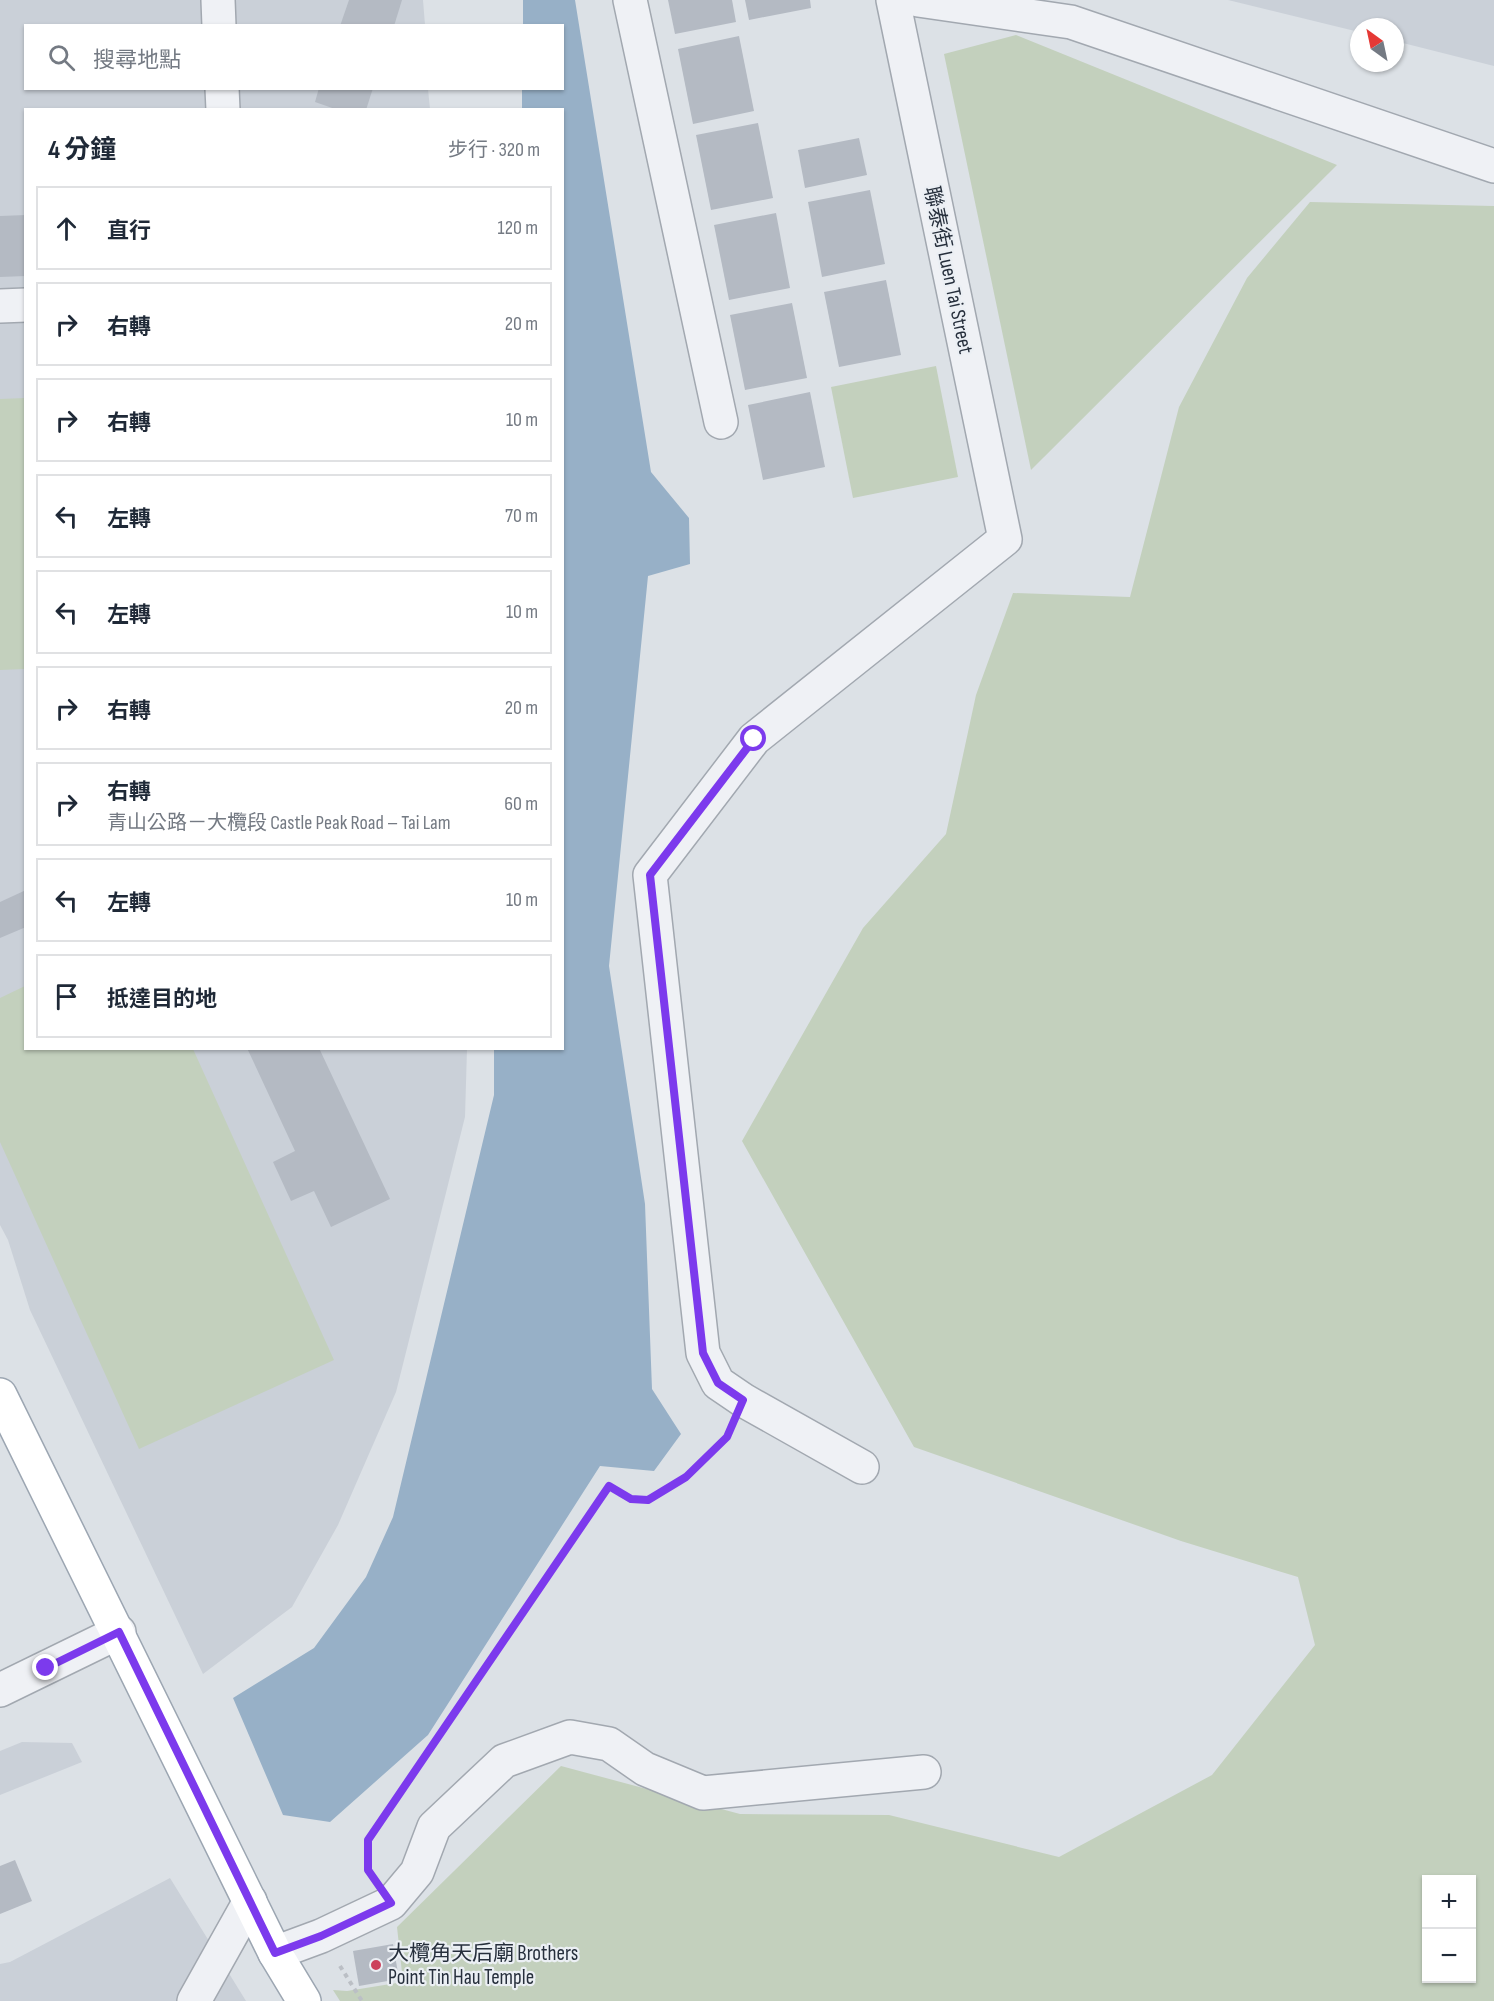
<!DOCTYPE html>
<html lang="zh-TW">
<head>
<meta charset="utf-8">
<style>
	body { margin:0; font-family:"Sofia Sans Condensed","Noto Sans TC",sans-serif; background:#f6f6f7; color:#1f2937 }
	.controls { position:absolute; right:18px; bottom:18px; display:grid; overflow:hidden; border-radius:0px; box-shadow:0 2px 4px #0004 }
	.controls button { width:54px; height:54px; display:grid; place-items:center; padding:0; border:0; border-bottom:2px solid #e0e1e3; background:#fff; color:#1f2937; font:30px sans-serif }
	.compass { position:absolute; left:1350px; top:18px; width:54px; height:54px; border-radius:50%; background:#fff; box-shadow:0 2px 4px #0004; rotate:327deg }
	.stop { position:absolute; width:18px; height:18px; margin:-14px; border:4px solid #7c3aed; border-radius:50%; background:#fff }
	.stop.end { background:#7c3aed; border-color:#fff; box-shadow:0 2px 6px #0008 }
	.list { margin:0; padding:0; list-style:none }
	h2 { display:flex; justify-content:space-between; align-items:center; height:78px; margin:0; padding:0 24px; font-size:26px }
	h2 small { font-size:20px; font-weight:400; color:#747a83 }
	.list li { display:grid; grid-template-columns:39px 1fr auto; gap:18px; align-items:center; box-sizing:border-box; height:84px; margin:0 12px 12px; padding:0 12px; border:2px solid #e0e1e3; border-radius:0px }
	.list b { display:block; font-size:22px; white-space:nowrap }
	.list p { margin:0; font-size:20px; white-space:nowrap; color:#747a83 }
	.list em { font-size:20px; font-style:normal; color:#747a83 }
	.icon { flex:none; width:33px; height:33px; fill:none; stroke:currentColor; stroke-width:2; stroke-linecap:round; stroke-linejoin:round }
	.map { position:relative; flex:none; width:1494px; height:2001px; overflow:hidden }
	.search { position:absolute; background:#fff; box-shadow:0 2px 4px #0004; left:24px; top:24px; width:540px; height:66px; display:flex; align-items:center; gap:15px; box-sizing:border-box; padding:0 21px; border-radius:0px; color:#747a83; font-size:22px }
	.panel { position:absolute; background:#fff; box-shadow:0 2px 4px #0004; left:24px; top:108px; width:540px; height:942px; border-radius:0px }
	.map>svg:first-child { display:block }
</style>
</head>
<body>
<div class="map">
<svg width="1494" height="2001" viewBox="0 0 1494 2001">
	<rect width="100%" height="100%" fill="#dce1e6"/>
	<!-- built -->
	<g fill="#cad0d8">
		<polygon points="0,0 423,0 425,25 26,26 26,88 428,89 430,109 26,110 26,1048 467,1049 465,1117 396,1392 338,1525 292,1607 203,1674 30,1310 8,1240 0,1225"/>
		<polygon points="1228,0 1494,0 1494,66 1395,41 1395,27 1359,27 1359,32"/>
		<polygon points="22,1742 72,1743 82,1762 0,1795 0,1751"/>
		<polygon points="170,1878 246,2001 0,2001 0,1964 10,1962"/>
	</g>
	<!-- green -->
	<g fill="#c3d0bd" fill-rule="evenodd">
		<polygon points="1016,35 1337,165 1031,470 944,54"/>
		<path d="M1310,202L1494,206V2001H340L333,1990L347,1991L403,1982L397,1927L561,1766L740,1814L889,1815L1059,1857L1212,1775L1315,1645L1298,1577L1181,1541L914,1447L742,1141L863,928L946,834L976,695L1013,593L1130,597L1179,407L1247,278ZM1426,1880H1472V1978H1426Z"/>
		<polygon points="936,366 958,477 853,498 831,387"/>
		<polygon points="25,398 25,669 0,670 0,399"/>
		<polygon points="25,986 26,1048 193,1049 334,1360 139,1449 0,1142 0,998"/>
	</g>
	<!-- water -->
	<polygon fill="#97b0c7" points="523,0 575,0 651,472 689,518 690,564 648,576 609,966 645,1204 652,1389 681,1434 654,1471 600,1466 428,1735 330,1822 283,1815 233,1698 314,1648 366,1577 393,1517 494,1095 494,1049 562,1048 562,110 522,109 522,89 562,88 562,26 523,25"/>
	<!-- building -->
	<g fill="#b4bac3">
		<polygon points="349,0 402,0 394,26 340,26"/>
		<polygon points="668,0 732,0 736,22 675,34"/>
		<polygon points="745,0 810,0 811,8 749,20"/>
		<polygon points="739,36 754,111 693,124 678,49"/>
		<polygon points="319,88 373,88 366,110 338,110 315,102"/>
		<polygon points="758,123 773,198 711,210 696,135"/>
		<polygon points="859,138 867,175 805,188 798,150"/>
		<polygon points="870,190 885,264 822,277 808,202"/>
		<polygon points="776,213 790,288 729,300 714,225"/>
		<polygon points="26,215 26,276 0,277 0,216"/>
		<polygon points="886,280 901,355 839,367 824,292"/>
		<polygon points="792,303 807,378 745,390 730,315"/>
		<polygon points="810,392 825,467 763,480 748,405"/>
		<polygon points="26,890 26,927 0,938 0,902"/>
		<polygon points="247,1048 319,1048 390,1199 331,1227 314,1191 291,1201 273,1162 295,1151"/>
		<polygon points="15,1860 32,1901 0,1914 0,1866"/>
		<polygon points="393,1944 399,1979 359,1986 353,1951"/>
	</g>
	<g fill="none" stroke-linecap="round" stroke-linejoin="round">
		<!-- minor casing -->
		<g stroke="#a2a8b0" stroke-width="36">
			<g id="minor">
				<polyline points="218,0 219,26"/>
				<polyline points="630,0 721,422"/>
				<polyline points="918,0 1071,22 1494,166"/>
				<polyline points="222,88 223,110"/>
				<polyline points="0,306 26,305"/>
				<polyline points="862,1467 743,1400 718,1383 703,1353 650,875 754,739 1005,539 893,0"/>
				<polyline points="0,1690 119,1632"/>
				<polyline points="275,1953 321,1936 391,1903 417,1872 434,1827 504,1761 570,1737 609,1744 645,1769 703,1793 924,1772"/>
				<polyline points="194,2001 250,1901"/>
			</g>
		</g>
		<!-- major casing -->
		<g stroke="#9ca6b2" stroke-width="36">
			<polyline id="major" points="0,1395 275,1953 304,2001"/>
		</g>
		<!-- path -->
		<g stroke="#bbbfc5" stroke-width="4" stroke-dasharray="4.5 4.5" stroke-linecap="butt">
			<path d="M368,1870V1840L609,1486C616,1490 625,1498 634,1499C665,1502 705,1458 727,1437L729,1432"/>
			<polyline points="340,1966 362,2001"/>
		</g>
		<!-- minor -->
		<use href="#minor" stroke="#eff1f5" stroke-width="33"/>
		<!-- major -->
		<use href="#major" stroke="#fff" stroke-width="33"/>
	</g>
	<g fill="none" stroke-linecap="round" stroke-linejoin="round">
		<!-- route -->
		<polyline stroke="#7c3aed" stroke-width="8" points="46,1668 119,1632 275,1953 321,1936 391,1903 368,1870 368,1840 609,1486 631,1499 648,1500 686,1477 727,1437 743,1400 718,1383 703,1353 650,875 754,739"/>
	</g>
	<!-- markers -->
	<circle fill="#cc415c" stroke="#ebeff4" stroke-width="2" cx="376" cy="1965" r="6"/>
	<g text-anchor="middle" stroke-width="4.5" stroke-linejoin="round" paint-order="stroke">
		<!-- street labels -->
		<g font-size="21" fill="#262f3c" stroke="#ebeff4">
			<text transform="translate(949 270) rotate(78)" y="7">聯泰街 Luen Tai Street</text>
		</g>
		<!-- poi labels -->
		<g font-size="21" fill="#262f3c" stroke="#ebeff4" text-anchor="start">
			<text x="388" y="1960">大欖角天后廟 Brothers<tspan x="388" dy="24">Point Tin Hau Temple</tspan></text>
		</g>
	</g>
</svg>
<div class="controls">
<button>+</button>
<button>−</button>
</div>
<svg class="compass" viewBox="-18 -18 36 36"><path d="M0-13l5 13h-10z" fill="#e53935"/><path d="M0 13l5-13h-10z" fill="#747a83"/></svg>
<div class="stop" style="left:754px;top:739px"></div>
<div class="stop end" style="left:46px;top:1668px"></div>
<div class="search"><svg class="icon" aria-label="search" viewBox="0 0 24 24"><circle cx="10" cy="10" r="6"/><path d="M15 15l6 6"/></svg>搜尋地點</div>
<section class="panel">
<h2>4 分鐘<small>步行 · 320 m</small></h2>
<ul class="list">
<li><svg class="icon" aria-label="ahead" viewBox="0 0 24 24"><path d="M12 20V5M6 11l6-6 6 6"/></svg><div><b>直行</b></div><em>120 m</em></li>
<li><svg class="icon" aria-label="right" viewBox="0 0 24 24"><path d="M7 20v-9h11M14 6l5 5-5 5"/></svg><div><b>右轉</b></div><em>20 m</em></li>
<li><svg class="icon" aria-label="right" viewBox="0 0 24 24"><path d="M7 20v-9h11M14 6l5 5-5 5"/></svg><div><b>右轉</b></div><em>10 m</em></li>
<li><svg class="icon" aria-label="left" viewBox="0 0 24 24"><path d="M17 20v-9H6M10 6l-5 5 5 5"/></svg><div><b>左轉</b></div><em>70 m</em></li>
<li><svg class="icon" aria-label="left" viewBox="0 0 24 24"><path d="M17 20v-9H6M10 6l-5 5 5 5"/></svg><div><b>左轉</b></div><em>10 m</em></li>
<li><svg class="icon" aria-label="right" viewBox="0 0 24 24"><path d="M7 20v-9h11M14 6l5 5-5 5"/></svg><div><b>右轉</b></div><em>20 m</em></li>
<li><svg class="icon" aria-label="right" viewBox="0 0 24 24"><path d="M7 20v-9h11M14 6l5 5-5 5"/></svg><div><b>右轉</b><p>青山公路－大欖段 Castle Peak Road – Tai Lam</p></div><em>60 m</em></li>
<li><svg class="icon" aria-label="left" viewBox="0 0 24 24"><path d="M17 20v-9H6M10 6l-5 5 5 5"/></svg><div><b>左轉</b></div><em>10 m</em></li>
<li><svg class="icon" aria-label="arrive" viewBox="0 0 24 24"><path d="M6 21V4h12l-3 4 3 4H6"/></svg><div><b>抵達目的地</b></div></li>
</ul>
</section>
</div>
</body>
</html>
